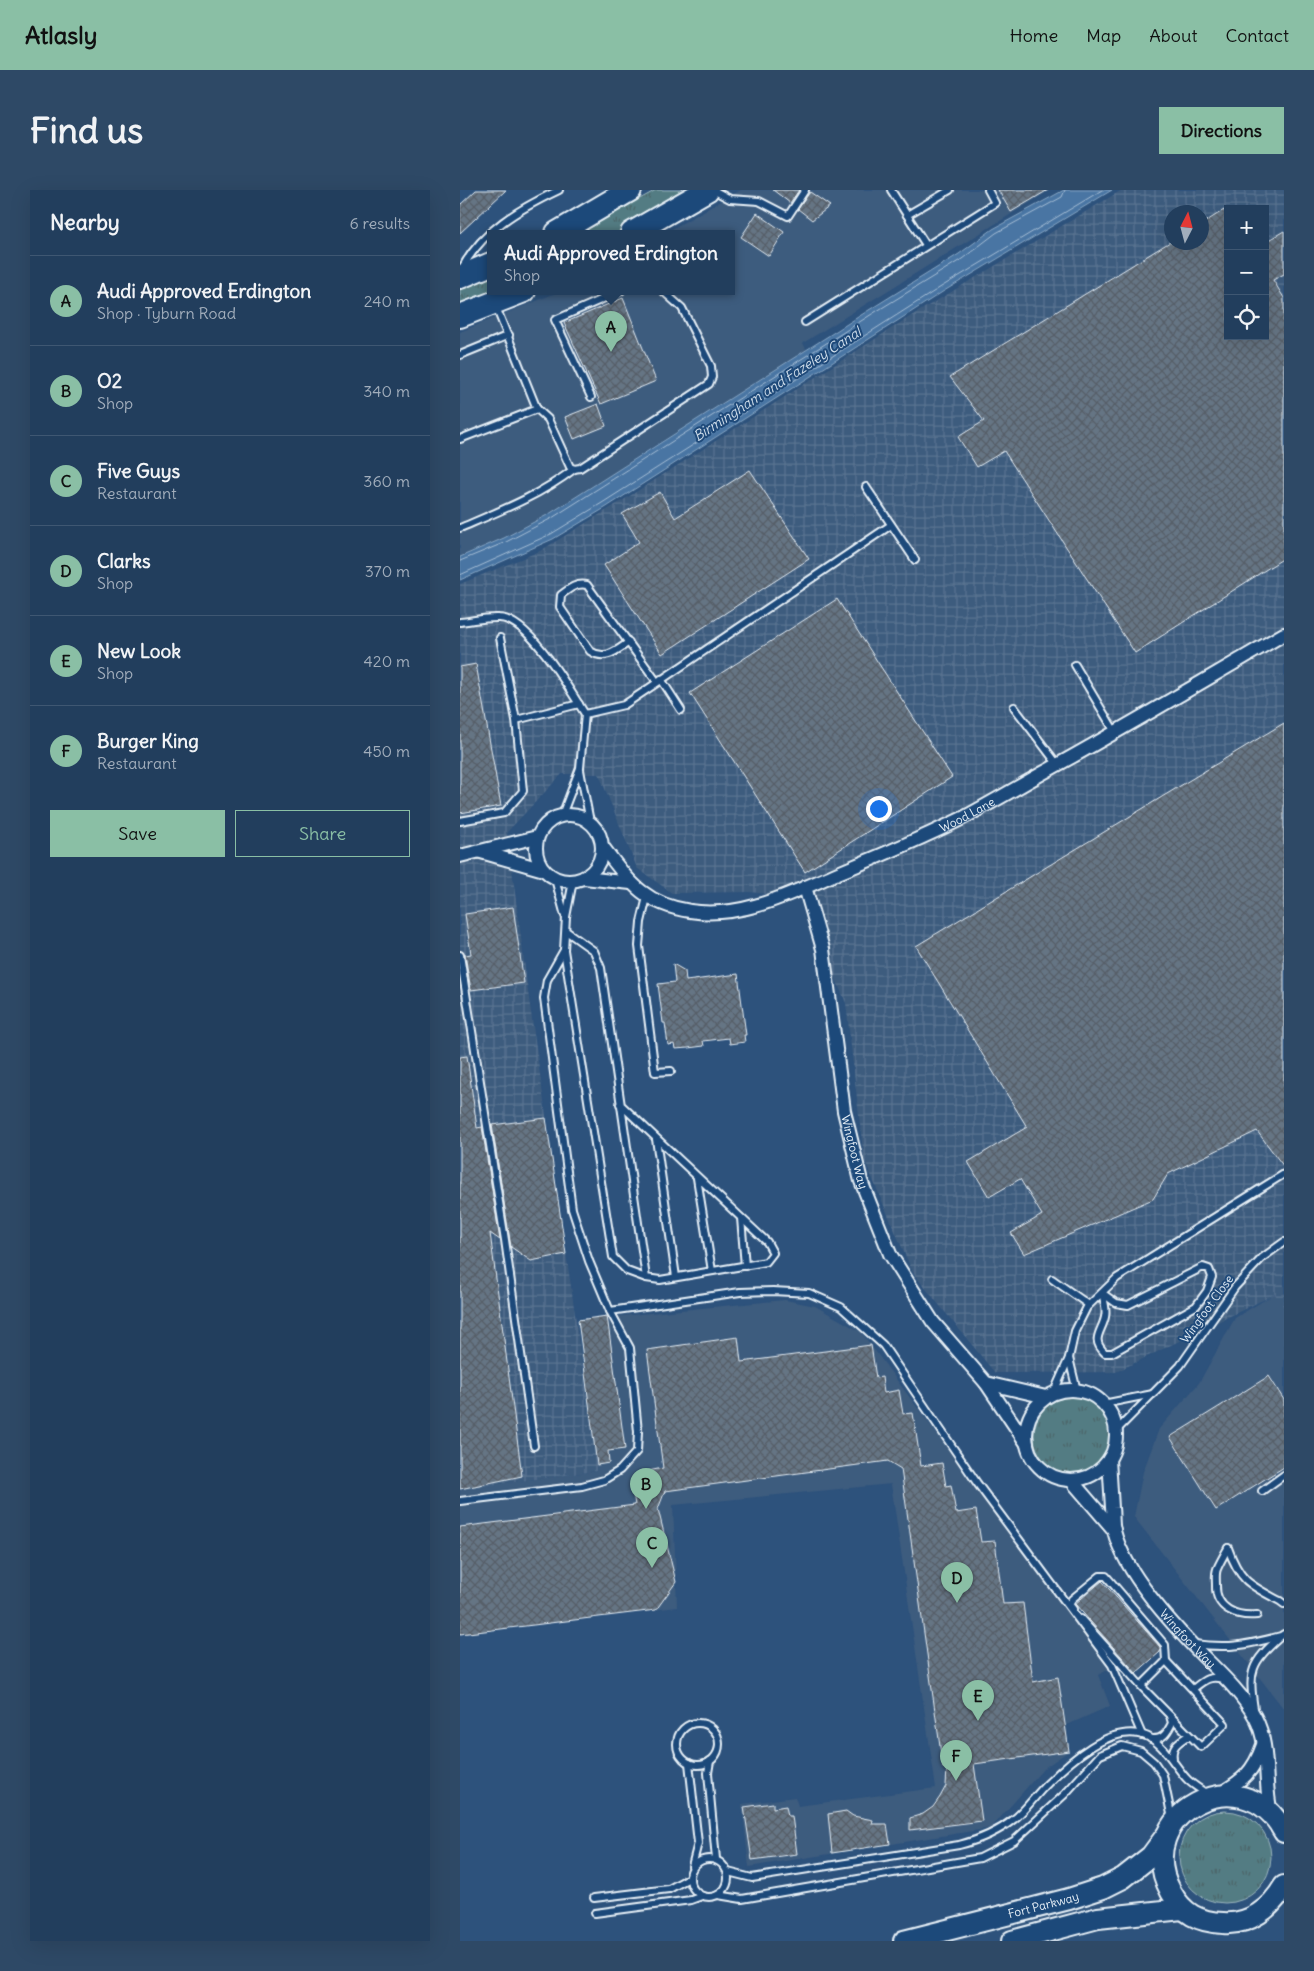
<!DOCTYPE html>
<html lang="en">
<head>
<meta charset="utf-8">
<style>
	body { margin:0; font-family:Delius,sans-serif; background:#2e4966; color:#f1f3f6 }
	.controls { position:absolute; right:15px; top:15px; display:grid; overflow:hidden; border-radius:0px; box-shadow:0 5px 20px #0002 }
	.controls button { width:45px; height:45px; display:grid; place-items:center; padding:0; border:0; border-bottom:1px solid #3f5772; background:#223e5d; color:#f1f3f6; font:25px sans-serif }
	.compass { position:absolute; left:704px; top:15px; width:45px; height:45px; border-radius:50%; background:#223e5d; box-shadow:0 5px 20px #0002; rotate:6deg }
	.you { position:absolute; left:418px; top:618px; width:18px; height:18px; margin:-12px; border:4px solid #fff; border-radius:50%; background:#1a73e8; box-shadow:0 0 0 8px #1a73e833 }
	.badge { display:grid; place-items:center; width:32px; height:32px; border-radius:50%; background:#8abfa5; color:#111; font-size:16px; font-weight:700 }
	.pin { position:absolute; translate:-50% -41px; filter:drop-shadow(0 1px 2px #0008) }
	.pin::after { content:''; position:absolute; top:26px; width:18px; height:15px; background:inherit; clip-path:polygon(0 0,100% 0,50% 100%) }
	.popup { position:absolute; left:27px; top:40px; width:248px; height:65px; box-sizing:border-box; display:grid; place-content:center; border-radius:0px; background:#223e5d; filter:drop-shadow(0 1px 4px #0005); font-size:16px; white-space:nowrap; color:#a2aebc }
	.popup b { font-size:19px; color:#f1f3f6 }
	.popup::after { content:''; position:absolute; left:50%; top:100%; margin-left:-10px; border:10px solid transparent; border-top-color:#223e5d }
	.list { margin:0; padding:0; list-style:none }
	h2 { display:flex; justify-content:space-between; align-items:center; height:65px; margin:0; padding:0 20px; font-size:21px }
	h2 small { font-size:16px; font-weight:400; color:#a2aebc }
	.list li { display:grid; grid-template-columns:32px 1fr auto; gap:15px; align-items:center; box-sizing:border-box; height:90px; padding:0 20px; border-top:1px solid #3f5772 }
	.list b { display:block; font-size:19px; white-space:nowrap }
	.list p { margin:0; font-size:16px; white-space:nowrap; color:#a2aebc }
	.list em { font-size:16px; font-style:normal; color:#a2aebc }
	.actions { display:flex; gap:10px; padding:15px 20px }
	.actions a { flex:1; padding:11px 0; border:1px solid #8abfa5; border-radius:0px; text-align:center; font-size:18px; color:#8abfa5 }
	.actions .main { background:#8abfa5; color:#111 }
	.icon { flex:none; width:28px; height:28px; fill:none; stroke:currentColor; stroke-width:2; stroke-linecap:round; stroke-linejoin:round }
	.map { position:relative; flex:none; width:824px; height:1751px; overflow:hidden; border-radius:0px }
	header { display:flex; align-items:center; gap:30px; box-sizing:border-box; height:70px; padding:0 25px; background:#8abfa5; color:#111 }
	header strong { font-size:24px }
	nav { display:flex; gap:28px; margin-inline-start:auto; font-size:18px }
	.intro { display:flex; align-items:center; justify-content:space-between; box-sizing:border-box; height:120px; padding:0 30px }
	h1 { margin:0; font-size:35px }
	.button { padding:12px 22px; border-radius:0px; background:#8abfa5; color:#111; font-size:18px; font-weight:700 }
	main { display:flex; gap:30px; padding:0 30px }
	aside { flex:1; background:#223e5d; border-radius:0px; box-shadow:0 5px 20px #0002 }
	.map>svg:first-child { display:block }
</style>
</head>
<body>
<header>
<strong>Atlasly</strong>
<nav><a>Home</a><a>Map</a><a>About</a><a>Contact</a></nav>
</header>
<div class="intro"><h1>Find us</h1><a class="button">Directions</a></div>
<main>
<aside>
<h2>Nearby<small>6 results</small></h2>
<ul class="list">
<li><span class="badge">A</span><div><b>Audi Approved Erdington</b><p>Shop · Tyburn Road</p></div><em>240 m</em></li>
<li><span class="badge">B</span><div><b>O2</b><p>Shop</p></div><em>340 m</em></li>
<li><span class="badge">C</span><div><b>Five Guys</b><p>Restaurant</p></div><em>360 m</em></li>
<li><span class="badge">D</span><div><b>Clarks</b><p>Shop</p></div><em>370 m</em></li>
<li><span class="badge">E</span><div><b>New Look</b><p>Shop</p></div><em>420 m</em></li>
<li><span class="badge">F</span><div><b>Burger King</b><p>Restaurant</p></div><em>450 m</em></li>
</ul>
<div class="actions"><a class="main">Save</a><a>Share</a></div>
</aside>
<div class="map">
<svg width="824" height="1751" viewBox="0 0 824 1751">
	<defs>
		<pattern id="industrial-grid" width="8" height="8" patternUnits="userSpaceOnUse" patternTransform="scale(1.25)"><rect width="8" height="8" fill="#3e5c7e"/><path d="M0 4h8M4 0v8" fill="none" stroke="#5a7491"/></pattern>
		<pattern id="grass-tufts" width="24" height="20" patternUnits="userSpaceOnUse" patternTransform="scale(1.25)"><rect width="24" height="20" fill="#527c83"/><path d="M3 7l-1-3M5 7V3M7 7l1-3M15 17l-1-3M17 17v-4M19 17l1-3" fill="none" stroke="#4d6569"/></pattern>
		<pattern id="building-cross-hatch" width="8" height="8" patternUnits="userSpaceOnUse" patternTransform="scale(1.25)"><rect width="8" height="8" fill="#657484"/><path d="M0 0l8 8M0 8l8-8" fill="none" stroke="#565e67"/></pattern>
	</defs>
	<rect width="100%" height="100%" fill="#2d527c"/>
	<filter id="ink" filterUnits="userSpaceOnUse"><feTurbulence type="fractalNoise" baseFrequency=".02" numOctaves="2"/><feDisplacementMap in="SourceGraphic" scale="10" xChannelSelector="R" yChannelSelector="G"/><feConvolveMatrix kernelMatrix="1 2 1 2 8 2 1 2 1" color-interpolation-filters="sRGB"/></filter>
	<g filter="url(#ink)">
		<!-- built -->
		<g fill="#3e5c7e">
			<polygon points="281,0 590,0 343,153 347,161 188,260 125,302 89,324 44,348 0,367 0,142 101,101 271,101 271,43 205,43"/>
			<polygon points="816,1103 824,1117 824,1519 674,1327 683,1282 699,1239 739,1193 775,1128"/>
			<polygon points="325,1110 355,1116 401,1142 651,1478 638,1485 650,1516 607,1535 609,1561 584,1578 531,1638 289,1677 282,1614 335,1607 338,1616 476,1598 431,1294 213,1315 217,1417 0,1444 0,1299 136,1281 137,1275 118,1130"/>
		</g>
		<!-- industrial -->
		<path fill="url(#industrial-grid)" fill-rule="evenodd" d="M662,0H824V1117L815,1104L656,1182L535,1183L453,1083L404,969L386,813L341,708L290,702L212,703L177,678L139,584H102L47,642L69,809L137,1275L136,1281L0,1299V394L80,361L165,309L451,126ZM768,19H805V146H768ZM712,22H742V52H712Z"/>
		<!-- grass -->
		<g fill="url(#grass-tufts)" stroke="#9db6be">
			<polygon points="196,0 224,0 224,3 217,11 157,43 118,43"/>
			<polygon points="31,83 31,101 37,101 0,114 0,96"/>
			<circle cx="612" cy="1245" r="38"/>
			<circle cx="765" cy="1667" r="46"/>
		</g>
		<!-- water -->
		<polygon fill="#4875a3" stroke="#88a7c5" points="604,0 652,0 484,101 145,318 93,349 0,390 0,367 44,348 89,324 409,120 499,64 533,39"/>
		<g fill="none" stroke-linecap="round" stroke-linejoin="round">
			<!-- shore -->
			<g stroke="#a8bfd6" stroke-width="1">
				<polyline points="0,371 46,352 92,328 412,124 502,69 536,43 602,7 605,0"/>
				<polyline points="0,385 91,344 142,313 481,97 642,0"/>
			</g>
		</g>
		<!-- building -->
		<g fill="url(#building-cross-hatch)" stroke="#e8f1f8">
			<polygon points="16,0 46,0 0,43 0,15"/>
			<polygon points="313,0 339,0 330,13"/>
			<polygon points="538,0 588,0 551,22"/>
			<polygon points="350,2 370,16 352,30 338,19"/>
			<polygon points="764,20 768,26 768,146 805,146 805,52 824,41 824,84 813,90 824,108 824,368 675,463 544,261 517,277 498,247 524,231 490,187 710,52 742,52 742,34"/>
			<polygon points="297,23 324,42 309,66 281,47"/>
			<polygon points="163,108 196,191 141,214 104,133"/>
			<polygon points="138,214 146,236 114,249 105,227"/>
			<polygon points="290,280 349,369 202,464 144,375 179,352 162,324 200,302 215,328"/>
			<polygon points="377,409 492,587 345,682 230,503"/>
			<polygon points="16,474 41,616 0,623 0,477"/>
			<polygon points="824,533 824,977 797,941 708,984 693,1009 564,1064 551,1043 582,1025 560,989 529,1007 508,972 567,937 456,756"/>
			<polygon points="53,717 64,793 11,800 5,765 11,764 5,724"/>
			<polygon points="213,774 225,781 226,791 278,784 286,845 284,845 285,852 270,854 269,848 243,851 244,856 228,858 215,859 214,854 208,855 205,833 203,833 198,794 215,792"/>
			<polygon points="7,866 17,938 22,937 40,1050 30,1043 62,1286 0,1299 0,867"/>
			<polygon points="86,928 106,1064 71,1071 51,1057 32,935"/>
			<polygon points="147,1126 165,1259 148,1261 149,1273 137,1275 118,1130"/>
			<polygon points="278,1147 281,1172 411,1155 416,1188 422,1187 424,1203 439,1200 443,1224 453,1223 461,1276 482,1273 486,1296 491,1295 496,1323 516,1320 521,1352 535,1351 543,1414 563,1413 573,1492 598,1487 609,1561 514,1574 522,1631 450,1640 450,1628 463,1624 473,1617 480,1607 486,1596 487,1577 483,1578 441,1279 428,1271 205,1301 198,1319 216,1392 196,1420 0,1444 0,1337 175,1315 172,1297 183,1282 203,1278 187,1160"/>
			<polygon points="809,1186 824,1210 824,1277 756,1320 710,1247"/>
			<polygon points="642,1391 700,1457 700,1462 676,1483 615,1414"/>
			<polygon points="313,1613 313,1618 326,1616 328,1626 332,1626 337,1664 292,1670 284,1617"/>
			<polygon points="386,1621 393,1626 413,1630 412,1634 427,1634 430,1654 372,1663 368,1624"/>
		</g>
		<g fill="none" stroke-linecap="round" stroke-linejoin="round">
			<!-- lane casing -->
			<g stroke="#e8f1f8" stroke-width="10">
				<g id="lane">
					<polyline points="253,0 270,9 299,11 328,26 345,0"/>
					<polyline points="431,0 466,55"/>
					<polyline points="447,25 490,0"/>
					<path d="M1,80C22,40 59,19 99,0"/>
					<polyline points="345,132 535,13 528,0"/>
					<polyline points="0,165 49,145"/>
					<polyline points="131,207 95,130 161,101"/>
					<polyline points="77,219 88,229 110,277 114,279 120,278 249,194 252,187 251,176 222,118 203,101"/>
					<polyline points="0,249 77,219 36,117"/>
					<polyline points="406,297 455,370"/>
					<path d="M0,338C40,321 79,306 114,279"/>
					<path d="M0,432C12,431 26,427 39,428C70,429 109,499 125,524"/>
					<polyline points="40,448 56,530 119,514"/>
					<path d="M169,452C156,461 145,471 130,461L100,417L101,405C110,398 116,393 127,395L197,492"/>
					<polyline points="615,475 655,542"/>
					<polyline points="201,489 221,520"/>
					<polyline points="554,517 598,575"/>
					<polyline points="120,580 130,632"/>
					<polyline points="102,625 120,578 125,524 164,515 431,335"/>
					<polyline points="0,631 44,623 63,601 56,530"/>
					<polyline points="95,689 105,726"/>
					<polyline points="187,707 181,732 179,756 195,882 211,881"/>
					<polyline points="106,741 134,761 141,778 186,1088 200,1090 306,1072 313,1063 307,1052 160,914"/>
					<polyline points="104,760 153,1067 167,1081 186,1088"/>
					<polyline points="0,765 45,1050 74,1256"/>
					<polyline points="196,949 216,1087"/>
					<polyline points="237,988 252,1081"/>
					<polyline points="281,1028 285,1076"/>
					<path d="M743,1077L749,1079L752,1087L747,1101L736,1116L652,1163H645C630,1149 642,1142 645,1127C647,1119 644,1111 642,1103L656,1113L668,1115Z"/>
					<polyline points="592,1089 629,1115"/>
					<polyline points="150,1121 280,1102 313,1101 349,1103 381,1117 423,1155 517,1293 652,1475 682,1545"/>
					<polyline points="609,1168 617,1201"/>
					<polyline points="593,1204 609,1168 615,1141 627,1117 657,1088 824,984"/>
					<polyline points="643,1214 693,1204"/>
					<polyline points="656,1241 720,1176 775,1097 802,1068 824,1052"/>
					<polyline points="802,1301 824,1285"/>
					<polyline points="0,1311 122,1296 144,1290 160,1280 177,1261 178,1242 170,1158 150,1121 129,1071 112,1019 84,808 87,790 104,760 106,727 113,691"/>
					<path d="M768,1358C764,1365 760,1372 757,1379C755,1384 756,1390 756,1395C755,1419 777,1427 797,1425"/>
					<path d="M768,1358C780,1392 790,1395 820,1411L824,1414"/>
					<polyline points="613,1419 609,1414 612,1409 640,1386 646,1386 705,1455 706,1471"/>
					<polyline points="621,1429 681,1496 741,1557 765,1534 706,1471 681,1496"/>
					<path d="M734,1454C769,1459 787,1455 821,1446L824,1444"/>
					<path d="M733,1499C743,1491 749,1485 762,1489"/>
					<path d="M794,1519C788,1481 791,1473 820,1447"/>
					<circle cx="238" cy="1554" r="21"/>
					<path d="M691,1549C703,1550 707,1543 712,1533L710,1526"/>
					<path d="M713,1569C711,1557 717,1553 726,1547H731"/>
					<polyline points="250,1571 248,1583 256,1669"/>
					<polyline points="229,1573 238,1653 232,1676"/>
					<circle cx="249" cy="1688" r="19"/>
					<path d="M268,1682L292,1688L499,1655C519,1650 538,1642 554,1629C567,1619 576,1604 588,1593C610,1571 649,1535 683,1545C702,1550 714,1575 726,1588C732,1595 742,1600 750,1606"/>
					<polyline points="258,1705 282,1709 520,1668 554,1651 605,1604 640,1565 662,1556 681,1561 694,1572 703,1585 712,1629"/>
					<polyline points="134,1708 209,1699 229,1688"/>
					<polyline points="135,1723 231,1710 242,1706"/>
				</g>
			</g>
			<!-- street casing -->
			<g stroke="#e8f1f8" stroke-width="16">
				<g id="street">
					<circle cx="109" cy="658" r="33"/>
					<path id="s1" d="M142,656C169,691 183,714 230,721C283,729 331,703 378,683C420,666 462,648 503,628C529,614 555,599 581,584C663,539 743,491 824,444"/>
					<polyline points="21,662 84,680"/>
					<polyline points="0,666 77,647"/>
					<polyline points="124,688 171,693"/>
					<path id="s2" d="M345,697L363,759L384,921L401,991L430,1064L473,1132L526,1193L567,1254"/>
					<polyline points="526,1193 586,1207"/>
					<circle cx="611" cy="1245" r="45"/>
					<path id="s3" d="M649,1269C650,1285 651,1302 652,1318C653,1325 652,1334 654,1341C665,1383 711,1433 741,1464C760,1483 782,1503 795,1527C811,1557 803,1592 811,1623"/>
					<polyline points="611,1290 654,1340"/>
					<path d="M758,1605C783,1590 793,1583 803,1555"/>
				</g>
			</g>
			<!-- primary casing -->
			<g stroke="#e8f1f8" stroke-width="24">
				<g id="primary">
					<path d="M824,1642C783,1563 669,1625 711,1702C723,1724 739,1732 763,1733C790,1735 811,1718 824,1696"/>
					<path id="s4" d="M444,1751L609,1709L643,1698L663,1688L691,1666L705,1647"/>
					<polyline points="552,1751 638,1728 722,1719"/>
				</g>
			</g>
			<!-- highway casing -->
			<g stroke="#e8f1f8" stroke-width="26">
				<g id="highway">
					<polyline points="97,43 170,0"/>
					<polyline points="172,43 247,0"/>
					<polyline points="0,87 31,74"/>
					<polyline points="0,126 64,101"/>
				</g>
			</g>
			<!-- lane -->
			<use href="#lane" stroke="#1f4a7a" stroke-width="6"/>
			<!-- street -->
			<use href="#street" stroke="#1f4a7a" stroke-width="12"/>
			<!-- primary -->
			<use href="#primary" stroke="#1f4a7a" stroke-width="20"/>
			<!-- highway -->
			<use href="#highway" stroke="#1f4a7a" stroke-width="22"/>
		</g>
	</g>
	<g text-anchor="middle" stroke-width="4" stroke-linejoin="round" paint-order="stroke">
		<!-- street labels -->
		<g font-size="12" fill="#e8f1f8" stroke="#1f4a7a">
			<text dy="4" stroke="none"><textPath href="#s1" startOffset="410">Wood Lane</textPath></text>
			<text dy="4" stroke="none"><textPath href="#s2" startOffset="270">Wingfoot Way</textPath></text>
			<text transform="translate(747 1119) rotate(-54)" y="4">Wingfoot Close</text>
			<text dy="4" stroke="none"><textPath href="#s3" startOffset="204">Wingfoot Way</textPath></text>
			<text dy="4" stroke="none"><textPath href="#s4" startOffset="144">Fort Parkway</textPath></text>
		</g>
		<!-- water labels -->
		<g font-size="14" font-style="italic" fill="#d0deeb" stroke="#1f4a7a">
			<text transform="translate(317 194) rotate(-33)" y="5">Birmingham and Fazeley Canal</text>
		</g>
	</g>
</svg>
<div class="controls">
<button>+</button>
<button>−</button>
<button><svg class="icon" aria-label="locate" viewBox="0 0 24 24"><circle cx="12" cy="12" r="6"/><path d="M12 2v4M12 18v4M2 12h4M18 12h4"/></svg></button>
</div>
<svg class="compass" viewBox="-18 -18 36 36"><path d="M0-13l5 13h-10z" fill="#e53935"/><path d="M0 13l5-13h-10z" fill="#a2aebc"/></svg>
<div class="you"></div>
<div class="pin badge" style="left:151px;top:162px">A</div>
<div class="popup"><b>Audi Approved Erdington</b>Shop</div>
<div class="pin badge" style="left:186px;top:1319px">B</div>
<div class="pin badge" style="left:192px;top:1378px">C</div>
<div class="pin badge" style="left:497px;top:1413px">D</div>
<div class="pin badge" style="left:518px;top:1531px">E</div>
<div class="pin badge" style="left:496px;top:1591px">F</div>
</div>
</main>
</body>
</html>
